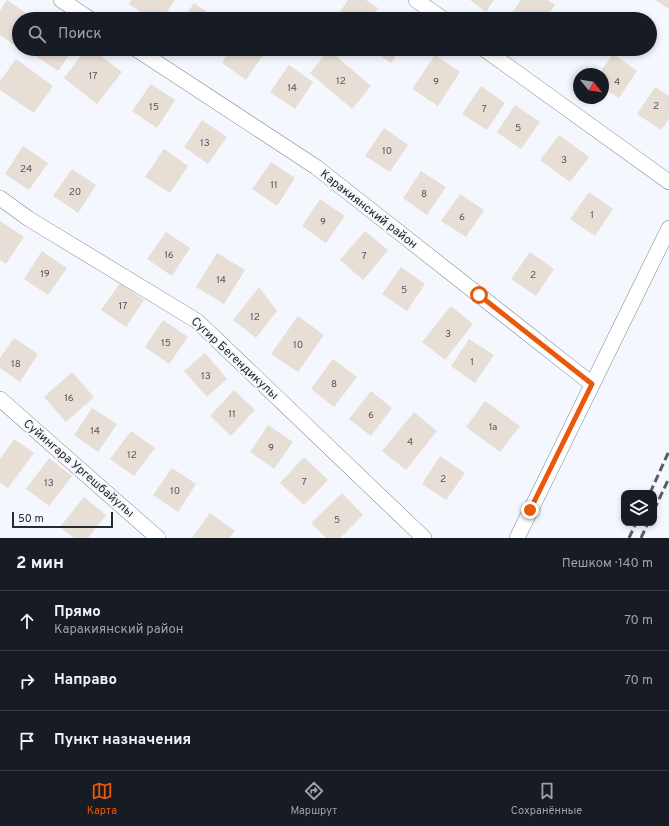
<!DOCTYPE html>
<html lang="ru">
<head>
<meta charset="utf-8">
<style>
	body { margin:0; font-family:Overpass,sans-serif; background:#20242c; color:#f1f3f6 }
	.controls { position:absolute; right:12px; bottom:12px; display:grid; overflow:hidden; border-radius:8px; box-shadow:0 2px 6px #0003 }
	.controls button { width:36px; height:36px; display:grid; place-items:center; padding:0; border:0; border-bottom:1px solid #363941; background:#171b24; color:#f1f3f6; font:20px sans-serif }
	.compass { position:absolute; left:573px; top:68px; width:36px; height:36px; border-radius:50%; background:#171b24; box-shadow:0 2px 6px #0003; rotate:120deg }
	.scale { position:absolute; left:12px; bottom:10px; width:101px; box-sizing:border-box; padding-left:4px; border:2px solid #282b2e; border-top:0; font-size:11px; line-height:14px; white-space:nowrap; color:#282b2e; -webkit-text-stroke:3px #f4f8fe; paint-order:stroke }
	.stop { position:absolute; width:12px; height:12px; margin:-9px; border:3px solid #ea580c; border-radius:50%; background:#fff }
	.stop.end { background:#ea580c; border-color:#fff; box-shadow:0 1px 4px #0008 }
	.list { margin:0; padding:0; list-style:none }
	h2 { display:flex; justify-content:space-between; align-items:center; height:52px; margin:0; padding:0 16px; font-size:17px }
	h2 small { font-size:13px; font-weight:400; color:#9ea1a6 }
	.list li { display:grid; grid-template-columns:26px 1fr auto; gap:12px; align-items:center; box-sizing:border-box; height:60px; padding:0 16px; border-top:1px solid #363941 }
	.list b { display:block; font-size:15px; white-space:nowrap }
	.list p { margin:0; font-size:13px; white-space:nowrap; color:#9ea1a6 }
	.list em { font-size:13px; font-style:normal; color:#9ea1a6 }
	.icon { flex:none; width:22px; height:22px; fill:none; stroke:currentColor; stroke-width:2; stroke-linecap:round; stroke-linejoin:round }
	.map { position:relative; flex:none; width:669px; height:538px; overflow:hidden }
	.search { position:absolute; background:#171b24; box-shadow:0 2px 6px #0003; left:12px; right:12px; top:12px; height:44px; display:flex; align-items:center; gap:10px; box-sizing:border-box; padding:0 14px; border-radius:22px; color:#9ea1a6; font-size:15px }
	.sheet { height:232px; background:#171b24 }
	nav { display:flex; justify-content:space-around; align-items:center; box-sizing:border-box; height:56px; border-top:1px solid #363941; background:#171b24; font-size:11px; color:#9ea1a6 }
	nav a { display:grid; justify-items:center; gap:2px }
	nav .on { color:#ea580c }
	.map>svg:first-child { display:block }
</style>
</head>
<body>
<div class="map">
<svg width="669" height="538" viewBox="0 0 669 538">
	<rect width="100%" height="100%" fill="#f4f8fe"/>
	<!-- building -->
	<g fill="#e7ded6">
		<polygon points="7,0 32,17 30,19 19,19 19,35 13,44 0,35 0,11"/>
		<polygon points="131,0 175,0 162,19 151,19 129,4"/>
		<polygon points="348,0 366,0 378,8 371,19 335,19"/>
		<polygon points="470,0 494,0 486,12"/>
		<polygon points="521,0 548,0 555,5 545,19 508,19"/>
		<polygon points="655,0 669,0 669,9"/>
		<polygon points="194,3 218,19 183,19"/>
		<polygon points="37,49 73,49 58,71 33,54"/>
		<polygon points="86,49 102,49 99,54 122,72 97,104 64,78"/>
		<polygon points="231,49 259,49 265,52 246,80 222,63"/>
		<polygon points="371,49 400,49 391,63"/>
		<polygon points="329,50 371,86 352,109 310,73"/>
		<polygon points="613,54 637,71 619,98 603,88 603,74 599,74"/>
		<polygon points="435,55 460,72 438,106 412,89"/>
		<polygon points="16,59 53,86 34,113 0,90 0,81"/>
		<polygon points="289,65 313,82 295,109 270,92"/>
		<polygon points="151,84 175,100 157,128 132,111"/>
		<polygon points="481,86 505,103 487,130 462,114"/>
		<polygon points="655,87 669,96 669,119 661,130 637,114"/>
		<polygon points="515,105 540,122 521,149 497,132"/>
		<polygon points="202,120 227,137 208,164 184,147"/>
		<polygon points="384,128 408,145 390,172 365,156"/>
		<polygon points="559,135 589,157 570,182 540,160"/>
		<polygon points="23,146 48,163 29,190 5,174"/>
		<polygon points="164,149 188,166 170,193 145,177"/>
		<polygon points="271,162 295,178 277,206 252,189"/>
		<polygon points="72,169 96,185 78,213 53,196"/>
		<polygon points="421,171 446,187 427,215 403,198"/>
		<polygon points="589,192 613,209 595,236 570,219"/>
		<polygon points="460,194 484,210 466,237 441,221"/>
		<polygon points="320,199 345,216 326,243 302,226"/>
		<polygon points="0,221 24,237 6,264 0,260"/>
		<polygon points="365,231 388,250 363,280 340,260"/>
		<polygon points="166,232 190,248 172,276 147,259"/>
		<polygon points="42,251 67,268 48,295 24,279"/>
		<polygon points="530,252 554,269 536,296 511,279"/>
		<polygon points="217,253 245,270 224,304 196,287"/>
		<polygon points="401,267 425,284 407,311 382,294"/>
		<polygon points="120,283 144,300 126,327 101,310"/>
		<polygon points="259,287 277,311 256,338 233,320"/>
		<polygon points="451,306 473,324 445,360 422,342"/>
		<polygon points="298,316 324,335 298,372 271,354"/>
		<polygon points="163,320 188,337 169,364 145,347"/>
		<polygon points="14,338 38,354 20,382 0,368 0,358"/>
		<polygon points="469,339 494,355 475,383 451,366"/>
		<polygon points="205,353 227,379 207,397 184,371"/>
		<polygon points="333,359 357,377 334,407 311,389"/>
		<polygon points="72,372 94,397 66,422 44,397"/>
		<polygon points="234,390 255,410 231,436 210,416"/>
		<polygon points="371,391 392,408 371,436 349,419"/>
		<polygon points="485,401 520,426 500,452 466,427"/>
		<polygon points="92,408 117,424 98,452 74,435"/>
		<polygon points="414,412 437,431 406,470 382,451"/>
		<polygon points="268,425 293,442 274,469 250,452"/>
		<polygon points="131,431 155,448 134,476 110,459"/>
		<polygon points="14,439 34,453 8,488 0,483 0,459"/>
		<polygon points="440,456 465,473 446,500 422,484"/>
		<polygon points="304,457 328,480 304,505 280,483"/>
		<polygon points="49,458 72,476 49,506 26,489"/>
		<polygon points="172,468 196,484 178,512 153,495"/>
		<polygon points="342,493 363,515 340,538 326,538 311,523"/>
		<polygon points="84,497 106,515 88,538 74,538 60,527"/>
		<polygon points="210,513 235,531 229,538 192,538"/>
	</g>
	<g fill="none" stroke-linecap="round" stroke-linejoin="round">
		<!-- minor casing -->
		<g stroke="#80868e" stroke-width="16">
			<g id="minor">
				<polyline points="61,0 90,19"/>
				<polyline points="416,0 443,19"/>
				<polyline points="136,49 316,167 592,384"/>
				<polyline points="484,49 669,182"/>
				<polyline points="0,198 29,219 197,321 424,538"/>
				<polyline points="0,399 158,538"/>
				<polyline points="517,538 669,228"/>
			</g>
		</g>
		<!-- minor -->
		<use href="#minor" stroke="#fff" stroke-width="15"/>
		<!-- rail -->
		<g stroke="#5a5d61" stroke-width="3" stroke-dasharray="8 4" stroke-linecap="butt">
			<polyline points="650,493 669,451"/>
			<polyline points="654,510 669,478"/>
			<polyline points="629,538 636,523"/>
			<polyline points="641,538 648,523"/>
		</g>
	</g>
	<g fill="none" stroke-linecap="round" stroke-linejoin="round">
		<!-- route -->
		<polyline stroke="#ea580c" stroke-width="5" points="479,295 592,384 530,510"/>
	</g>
	<g text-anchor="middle" stroke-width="4" stroke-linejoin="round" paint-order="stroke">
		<!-- number labels -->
		<g font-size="10" fill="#585858">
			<text x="93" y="79">17</text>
			<text x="341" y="84">12</text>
			<text x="436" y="85">9</text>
			<text x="617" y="85">4</text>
			<text x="292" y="91">14</text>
			<text x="656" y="109">2</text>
			<text x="154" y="110">15</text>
			<text x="484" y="112">7</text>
			<text x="518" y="131">5</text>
			<text x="205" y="146">13</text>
			<text x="387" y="154">10</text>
			<text x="564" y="163">3</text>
			<text x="26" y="172">24</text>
			<text x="274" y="188">11</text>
			<text x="75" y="195">20</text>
			<text x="424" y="197">8</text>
			<text x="592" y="218">1</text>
			<text x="462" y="220">6</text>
			<text x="323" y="225">9</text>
			<text x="169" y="258">16</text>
			<text x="364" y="259">7</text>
			<text x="45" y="277">19</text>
			<text x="533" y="278">2</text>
			<text x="221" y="283">14</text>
			<text x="404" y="293">5</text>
			<text x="123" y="309">17</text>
			<text x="255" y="320">12</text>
			<text x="448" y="337">3</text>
			<text x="166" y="346">15</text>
			<text x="298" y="348">10</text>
			<text x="472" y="365">1</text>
			<text x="16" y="367">18</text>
			<text x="206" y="379">13</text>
			<text x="334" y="387">8</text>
			<text x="69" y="401">16</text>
			<text x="232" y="417">11</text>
			<text x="371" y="418">6</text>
			<text x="493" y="430">1а</text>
			<text x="95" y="434">14</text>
			<text x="410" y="445">4</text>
			<text x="271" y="451">9</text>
			<text x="132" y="458">12</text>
			<text x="443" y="482">2</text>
			<text x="304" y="485">7</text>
			<text x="49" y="486">13</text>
			<text x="175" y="494">10</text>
			<text x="337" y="523">5</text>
		</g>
		<!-- street labels -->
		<g font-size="12" fill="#282b2e" stroke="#f4f8fe">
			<text transform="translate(369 209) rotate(38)" y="4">Каракиянский район</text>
			<text transform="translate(235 358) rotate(43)" y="4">Сугир Бегендикулы</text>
			<text transform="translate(79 468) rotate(41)" y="4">Суйингара Ургешбайулы</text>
		</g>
	</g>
</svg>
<div class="controls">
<button><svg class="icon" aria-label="layers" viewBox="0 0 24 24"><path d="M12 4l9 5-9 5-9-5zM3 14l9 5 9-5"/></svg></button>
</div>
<svg class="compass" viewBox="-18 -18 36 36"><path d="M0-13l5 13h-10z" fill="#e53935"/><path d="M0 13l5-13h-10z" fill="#9ea1a6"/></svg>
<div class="scale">50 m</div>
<div class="stop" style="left:479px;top:295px"></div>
<div class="stop end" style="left:530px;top:510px"></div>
<div class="search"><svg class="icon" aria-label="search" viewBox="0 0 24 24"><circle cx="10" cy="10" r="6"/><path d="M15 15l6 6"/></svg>Поиск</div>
</div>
<section class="sheet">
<h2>2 мин<small>Пешком · 140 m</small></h2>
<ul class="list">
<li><svg class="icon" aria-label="ahead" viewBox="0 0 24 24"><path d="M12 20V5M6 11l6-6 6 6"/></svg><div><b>Прямо</b><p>Каракиянский район</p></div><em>70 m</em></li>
<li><svg class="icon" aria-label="right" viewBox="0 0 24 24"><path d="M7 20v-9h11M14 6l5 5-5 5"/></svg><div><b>Направо</b></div><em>70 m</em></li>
<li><svg class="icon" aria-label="arrive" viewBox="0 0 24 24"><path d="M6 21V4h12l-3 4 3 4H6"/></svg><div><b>Пункт назначения</b></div></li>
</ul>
</section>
<nav>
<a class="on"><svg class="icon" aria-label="map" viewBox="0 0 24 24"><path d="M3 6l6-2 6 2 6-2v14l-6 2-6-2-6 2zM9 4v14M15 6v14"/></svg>Карта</a>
<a><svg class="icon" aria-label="directions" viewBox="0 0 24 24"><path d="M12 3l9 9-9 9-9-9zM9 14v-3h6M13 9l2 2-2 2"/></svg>Маршрут</a>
<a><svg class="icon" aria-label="saved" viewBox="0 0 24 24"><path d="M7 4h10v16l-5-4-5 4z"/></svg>Сохранённые</a>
</nav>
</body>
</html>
